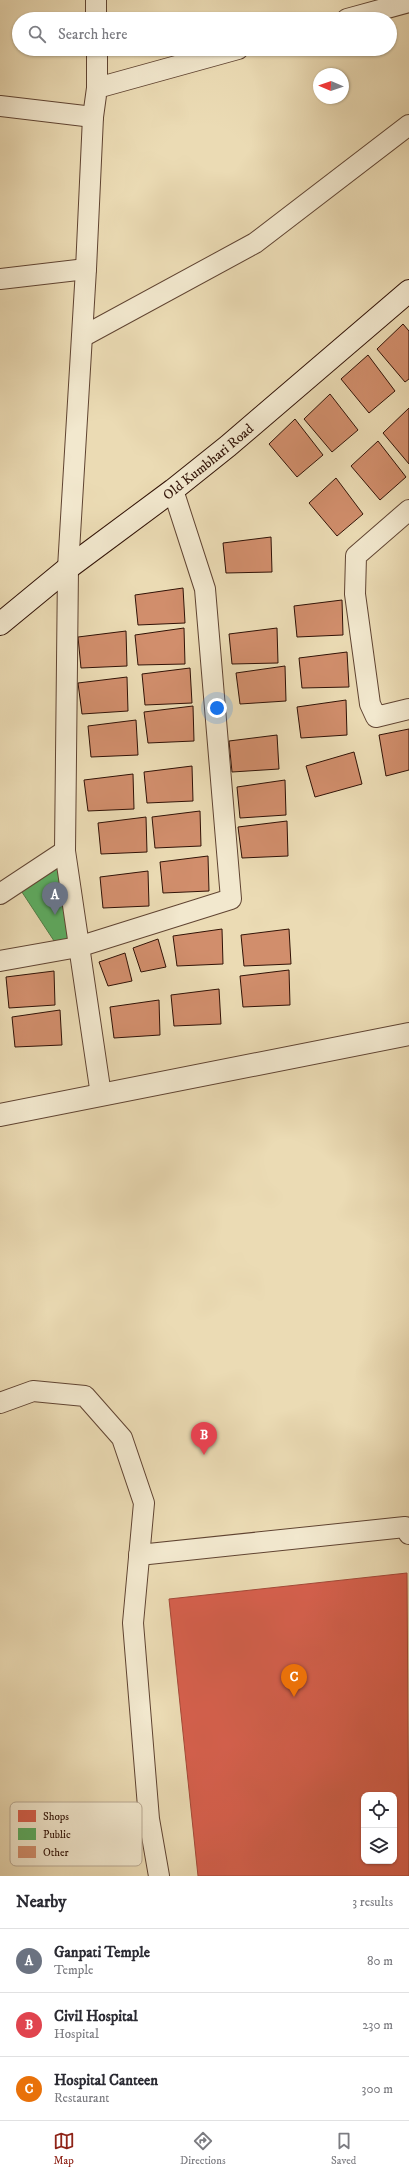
<!DOCTYPE html>
<html lang="en">
<head>
<meta charset="utf-8">
<style>
	body { margin:0; font-family:"IM FELL DW Pica",serif; background:#f7f7f7; color:#2b2b33 }
	.controls { position:absolute; right:12px; bottom:12px; display:grid; overflow:hidden; border-radius:8px; box-shadow:0 1px 3px #0004 }
	.controls button { width:36px; height:36px; display:grid; place-items:center; padding:0; border:0; border-bottom:1px solid #e1e1e2; background:#fff; color:#2b2b33; font:20px sans-serif }
	.compass { position:absolute; left:313px; top:68px; width:36px; height:36px; border-radius:50%; background:#fff; box-shadow:0 1px 3px #0004; rotate:272deg }
	.you { position:absolute; left:217px; top:708px; width:14px; height:14px; margin:-10px; border:3px solid #fff; border-radius:50%; background:#1a73e8; box-shadow:0 0 0 6px #1a73e833 }
	.badge { display:grid; place-items:center; width:26px; height:26px; border-radius:50%; background:#8f2418; color:#fff; font-size:13px; font-weight:700 }
	.pin { position:absolute; translate:-50% -33px; filter:drop-shadow(0 1px 2px #0008) }
	.pin::after { content:''; position:absolute; top:21px; width:14px; height:12px; background:inherit; clip-path:polygon(0 0,100% 0,50% 100%) }
	.list { margin:0; padding:0; list-style:none }
	h2 { display:flex; justify-content:space-between; align-items:center; height:52px; margin:0; padding:0 16px; font-size:17px }
	h2 small { font-size:13px; font-weight:400; color:#7c7c81 }
	.list li { display:grid; grid-template-columns:26px 1fr auto; gap:12px; align-items:center; box-sizing:border-box; height:64px; padding:0 16px; border-top:1px solid #e1e1e2 }
	.list b { display:block; font-size:15px; white-space:nowrap }
	.list p { margin:0; font-size:13px; white-space:nowrap; color:#7c7c81 }
	.list em { font-size:13px; font-style:normal; color:#7c7c81 }
	.icon { flex:none; width:22px; height:22px; fill:none; stroke:currentColor; stroke-width:2; stroke-linecap:round; stroke-linejoin:round }
	.map { position:relative; flex:none; width:409px; height:1876px; overflow:hidden }
	.search { position:absolute; background:#fff; box-shadow:0 1px 3px #0004; left:12px; right:12px; top:12px; height:44px; display:flex; align-items:center; gap:10px; box-sizing:border-box; padding:0 14px; border-radius:22px; color:#7c7c81; font-size:15px }
	.sheet { height:244px; background:#fff }
	nav { display:flex; justify-content:space-around; align-items:center; box-sizing:border-box; height:56px; border-top:1px solid #e1e1e2; background:#fff; font-size:11px; color:#7c7c81 }
	nav a { display:grid; justify-items:center; gap:2px }
	nav .on { color:#8f2418 }
	.map>svg:first-child { display:block }
</style>
</head>
<body>
<div class="map">
<svg width="409" height="1876" viewBox="0 0 409 1876">
	<rect width="100%" height="100%" fill="#ebdbb4"/>
	<filter id="stains"><feTurbulence type="fractalNoise" baseFrequency=".005" numOctaves="4"/><feColorMatrix values="0 0 0 0 .2 0 0 0 0 .09 0 0 0 0 .02 0 0 0 .5 -.17"/></filter>
	<radialGradient id="worn" r=".72"><stop offset=".6" stop-color="#630" stop-opacity="0"/><stop offset="1" stop-color="#630" stop-opacity=".3"/></radialGradient>
	<!-- shops -->
	<path fill="#d6604d" stroke="#a44938" fill-rule="evenodd" d="M407,1573L409,1876H198L169,1599ZM364,1795H394V1861H364Z"/>
	<!-- public -->
	<polygon fill="#5aae61" stroke="#4e7f46" points="65,851 78,947 60,950 16,883"/>
	<!-- building -->
	<g fill="#d18e6c" stroke="#311206">
		<polygon points="403,324 409,331 409,379 405,382 377,349"/>
		<polygon points="368,355 395,391 369,413 341,379"/>
		<polygon points="330,394 358,430 332,452 304,419"/>
		<polygon points="409,408 409,464 383,433"/>
		<polygon points="295,419 323,455 297,477 269,444"/>
		<polygon points="378,441 406,477 380,500 351,466"/>
		<polygon points="336,478 363,514 337,536 309,503"/>
		<polygon points="271,537 272,572 226,573 223,543"/>
		<polygon points="183,588 185,623 138,625 135,595"/>
		<polygon points="342,600 343,635 297,637 294,606"/>
		<polygon points="184,628 185,664 138,665 135,635"/>
		<polygon points="277,628 278,663 232,664 229,634"/>
		<polygon points="126,631 127,666 81,668 78,637"/>
		<polygon points="347,652 349,687 302,688 299,658"/>
		<polygon points="285,666 286,701 240,704 236,673"/>
		<polygon points="190,668 192,703 145,705 142,674"/>
		<polygon points="127,677 128,711 82,714 78,683"/>
		<polygon points="346,700 347,735 301,738 297,707"/>
		<polygon points="193,706 194,741 148,743 144,712"/>
		<polygon points="136,720 138,755 91,757 88,726"/>
		<polygon points="409,729 409,770 386,776 379,735"/>
		<polygon points="277,735 279,769 232,772 229,741"/>
		<polygon points="354,752 362,784 315,797 306,766"/>
		<polygon points="192,766 193,801 147,803 144,772"/>
		<polygon points="133,774 134,809 88,811 84,780"/>
		<polygon points="285,780 286,815 240,818 237,787"/>
		<polygon points="200,811 201,846 155,848 152,817"/>
		<polygon points="146,817 147,852 101,854 98,823"/>
		<polygon points="287,821 288,856 242,858 238,827"/>
		<polygon points="208,856 209,891 163,893 160,862"/>
		<polygon points="148,871 149,906 103,908 100,877"/>
		<polygon points="222,929 223,964 177,966 173,936"/>
		<polygon points="289,929 291,964 244,966 241,935"/>
		<polygon points="158,939 166,967 141,972 133,948"/>
		<polygon points="125,953 132,981 108,986 99,962"/>
		<polygon points="289,970 290,1005 243,1007 240,976"/>
		<polygon points="54,971 55,1005 9,1008 6,977"/>
		<polygon points="219,989 221,1024 174,1026 171,995"/>
		<polygon points="159,1000 160,1035 114,1038 110,1007"/>
		<polygon points="60,1010 62,1045 15,1047 12,1017"/>
	</g>
	<g fill="none" stroke-linecap="round" stroke-linejoin="round">
		<!-- minor casing -->
		<g stroke="#604432" stroke-width="22">
			<g id="minor">
				<polyline points="96,0 96,19"/>
				<polyline points="347,19 409,2"/>
				<polyline points="97,49 97,88"/>
				<polyline points="0,106 93,117"/>
				<polyline points="0,279 86,269"/>
				<polyline points="82,337 255,243 409,125"/>
				<polyline points="409,510 356,556 355,594 370,704 376,717 409,709"/>
				<polyline points="0,894 65,851"/>
				<polyline points="0,961 78,947 231,899 205,589 173,490"/>
				<polyline points="101,1095 65,851 68,568 86,269 93,117 97,88 238,49"/>
				<polyline points="0,1403 33,1391 85,1396 122,1438 144,1503 133,1623 149,1819 159,1876"/>
				<polyline points="139,1555 405,1527 409,1534"/>
			</g>
		</g>
		<!-- tertiary casing -->
		<g stroke="#604432" stroke-width="24">
			<polyline id="tertiary" points="0,1115 409,1034"/>
		</g>
		<!-- secondary casing -->
		<g stroke="#311206" stroke-width="24">
			<g id="secondary">
				<path id="s1" d="M0,624L68,568L173,490L228,446L409,291"/>
			</g>
		</g>
		<!-- minor -->
		<use href="#minor" stroke="#f2e8ce" stroke-width="20"/>
		<!-- tertiary -->
		<use href="#tertiary" stroke="#f2e8ce" stroke-width="22"/>
		<!-- secondary -->
		<use href="#secondary" stroke="#f2e8ce" stroke-width="22"/>
	</g>
	<g text-anchor="middle" stroke-width="4" stroke-linejoin="round" paint-order="stroke">
		<!-- street labels -->
		<g font-size="14" fill="#311206" stroke="#f2e8ce">
			<text dy="5" stroke="none"><textPath href="#s1" startOffset="264">Old Kumbhari Road</textPath></text>
		</g>
	</g>
	<!-- legend -->
	<rect x="10" y="1802" width="132" height="64" rx="6" fill="#f2e8ce" stroke="#b8a892" stroke-width="1"/>
	<rect x="18" y="1810" width="18" height="12" fill="#d6604d"/>
	<rect x="18" y="1828" width="18" height="12" fill="#5aae61"/>
	<rect x="18" y="1846" width="18" height="12" fill="#d18e6c"/>
	<g font-size="11" fill="#311206">
		<text x="43" y="1820">Shops</text>
		<text x="43" y="1838">Public</text>
		<text x="43" y="1856">Other</text>
	</g>
	<rect width="100%" height="100%" filter="url(#stains)"/>
	<rect width="100%" height="100%" fill="url(#worn)"/>
</svg>
<div class="controls">
<button><svg class="icon" aria-label="locate" viewBox="0 0 24 24"><circle cx="12" cy="12" r="6"/><path d="M12 2v4M12 18v4M2 12h4M18 12h4"/></svg></button>
<button><svg class="icon" aria-label="layers" viewBox="0 0 24 24"><path d="M12 4l9 5-9 5-9-5zM3 14l9 5 9-5"/></svg></button>
</div>
<svg class="compass" viewBox="-18 -18 36 36"><path d="M0-13l5 13h-10z" fill="#e53935"/><path d="M0 13l5-13h-10z" fill="#7c7c81"/></svg>
<div class="you"></div>
<div class="pin badge" style="left:55px;top:915px;background:#6b7280">A</div>
<div class="pin badge" style="left:204px;top:1455px;background:#e0444e">B</div>
<div class="pin badge" style="left:294px;top:1697px;background:#e8710a">C</div>
<div class="search"><svg class="icon" aria-label="search" viewBox="0 0 24 24"><circle cx="10" cy="10" r="6"/><path d="M15 15l6 6"/></svg>Search here</div>
</div>
<section class="sheet">
<h2>Nearby<small>3 results</small></h2>
<ul class="list">
<li><span class="badge" style="background:#6b7280">A</span><div><b>Ganpati Temple</b><p>Temple</p></div><em>80 m</em></li>
<li><span class="badge" style="background:#e0444e">B</span><div><b>Civil Hospital</b><p>Hospital</p></div><em>230 m</em></li>
<li><span class="badge" style="background:#e8710a">C</span><div><b>Hospital Canteen</b><p>Restaurant</p></div><em>300 m</em></li>
</ul>
</section>
<nav>
<a class="on"><svg class="icon" aria-label="map" viewBox="0 0 24 24"><path d="M3 6l6-2 6 2 6-2v14l-6 2-6-2-6 2zM9 4v14M15 6v14"/></svg>Map</a>
<a><svg class="icon" aria-label="directions" viewBox="0 0 24 24"><path d="M12 3l9 9-9 9-9-9zM9 14v-3h6M13 9l2 2-2 2"/></svg>Directions</a>
<a><svg class="icon" aria-label="saved" viewBox="0 0 24 24"><path d="M7 4h10v16l-5-4-5 4z"/></svg>Saved</a>
</nav>
</body>
</html>
